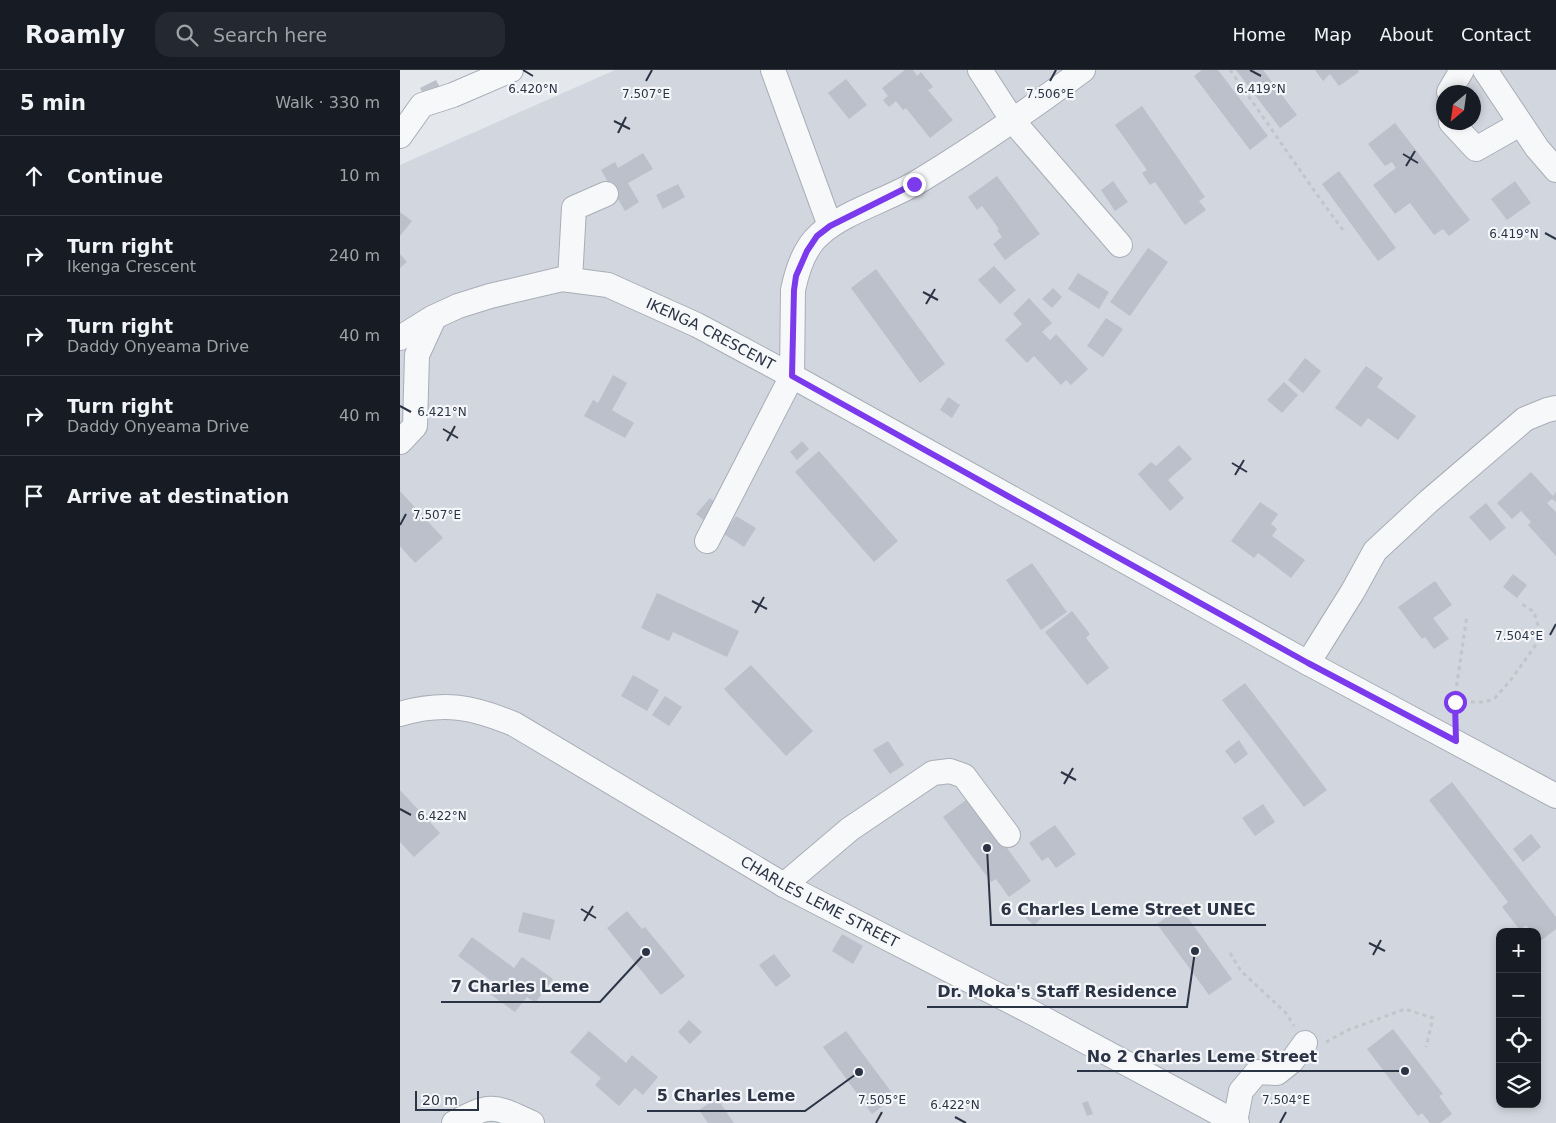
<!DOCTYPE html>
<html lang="en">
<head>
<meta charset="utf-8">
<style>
	body { margin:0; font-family:"DejaVu Sans",sans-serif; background:#242831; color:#f1f3f6 }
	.controls { position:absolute; right:15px; bottom:15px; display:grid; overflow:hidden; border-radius:10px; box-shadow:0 2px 8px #0003 }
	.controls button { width:45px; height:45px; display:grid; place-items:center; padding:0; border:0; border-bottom:1px solid #363941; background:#171b24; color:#f1f3f6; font:25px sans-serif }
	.compass { position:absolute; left:1036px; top:15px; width:45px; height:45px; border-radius:50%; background:#171b24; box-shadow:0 2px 8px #0003; rotate:209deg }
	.scale { position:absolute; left:15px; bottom:12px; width:64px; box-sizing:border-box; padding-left:5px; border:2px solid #2b3445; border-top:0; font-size:14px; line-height:18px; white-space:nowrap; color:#2b3445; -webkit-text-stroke:4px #f4f6f9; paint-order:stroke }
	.stop { position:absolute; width:15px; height:15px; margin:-11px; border:4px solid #7c3aed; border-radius:50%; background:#fff }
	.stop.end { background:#7c3aed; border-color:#fff; box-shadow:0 1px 5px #0008 }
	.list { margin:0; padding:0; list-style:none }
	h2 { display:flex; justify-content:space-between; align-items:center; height:65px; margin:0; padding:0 20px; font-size:21px }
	h2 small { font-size:16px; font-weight:400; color:#9ea1a6 }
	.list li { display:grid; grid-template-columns:32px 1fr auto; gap:15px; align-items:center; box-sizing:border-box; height:80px; padding:0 20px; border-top:1px solid #363941 }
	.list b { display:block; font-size:19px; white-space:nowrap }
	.list p { margin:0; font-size:16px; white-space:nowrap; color:#9ea1a6 }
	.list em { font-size:16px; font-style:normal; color:#9ea1a6 }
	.icon { flex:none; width:28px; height:28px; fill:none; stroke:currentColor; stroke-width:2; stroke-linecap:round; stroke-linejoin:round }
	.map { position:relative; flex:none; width:1156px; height:1053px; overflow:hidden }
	header { display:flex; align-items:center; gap:30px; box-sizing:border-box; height:70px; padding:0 25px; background:#171b24; border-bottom:1px solid #363941 }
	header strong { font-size:24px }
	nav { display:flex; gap:28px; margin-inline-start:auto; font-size:18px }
	.search { width:350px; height:45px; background:#242831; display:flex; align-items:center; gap:12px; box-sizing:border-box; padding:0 18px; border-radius:15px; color:#9ea1a6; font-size:19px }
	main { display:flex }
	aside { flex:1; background:#171b24 }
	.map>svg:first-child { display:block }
</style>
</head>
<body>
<header>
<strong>Roamly</strong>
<div class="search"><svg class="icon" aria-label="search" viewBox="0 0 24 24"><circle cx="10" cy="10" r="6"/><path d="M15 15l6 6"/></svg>Search here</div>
<nav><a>Home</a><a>Map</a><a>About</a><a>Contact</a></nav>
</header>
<main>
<aside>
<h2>5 min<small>Walk · 330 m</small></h2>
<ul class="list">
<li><svg class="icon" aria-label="ahead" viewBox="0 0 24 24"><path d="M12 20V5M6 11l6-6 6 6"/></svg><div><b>Continue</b></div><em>10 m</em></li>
<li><svg class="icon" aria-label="right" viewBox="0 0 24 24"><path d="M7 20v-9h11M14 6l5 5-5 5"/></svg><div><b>Turn right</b><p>Ikenga Crescent</p></div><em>240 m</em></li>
<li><svg class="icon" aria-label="right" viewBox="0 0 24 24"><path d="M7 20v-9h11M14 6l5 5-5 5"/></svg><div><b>Turn right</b><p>Daddy Onyeama Drive</p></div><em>40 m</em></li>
<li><svg class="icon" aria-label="right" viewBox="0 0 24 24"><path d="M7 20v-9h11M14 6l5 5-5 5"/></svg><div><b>Turn right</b><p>Daddy Onyeama Drive</p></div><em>40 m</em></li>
<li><svg class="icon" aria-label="arrive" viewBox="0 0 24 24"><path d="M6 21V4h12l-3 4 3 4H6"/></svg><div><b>Arrive at destination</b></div></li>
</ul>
</aside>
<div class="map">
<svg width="1156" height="1053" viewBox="0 0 1156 1053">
	<rect width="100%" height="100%" fill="#e4e7ec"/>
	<!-- built -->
	<path fill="#d2d6de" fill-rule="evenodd" d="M215,0H1156V1053H0V95ZM1044,22H1074V52H1044ZM1100,862H1137V1034H1100Z"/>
	<!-- building -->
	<g fill="#bbc0ca">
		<polygon points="505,0 513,0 517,6 521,2 533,17 528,20 553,50 530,68 506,38 503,40 496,31 489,37 483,30 488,26 482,18"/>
		<polygon points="802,0 818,0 868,66 850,80 794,6"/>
		<polygon points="836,0 863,0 897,45 880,58"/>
		<polygon points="915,0 958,0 959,2 939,16 930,4 923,11"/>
		<polygon points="446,9 467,35 449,49 428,23"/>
		<polygon points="36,10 42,21 26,29 20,18"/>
		<polygon points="742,36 805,127 799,131 806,140 785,155 755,112 750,115 742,103 747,100 715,55"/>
		<polygon points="995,53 1070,150 1049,166 1043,159 1034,165 1010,133 995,144 973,115 996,98 992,92 985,96 968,74"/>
		<polygon points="243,83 253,99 228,113 239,132 225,141 201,100 215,92 218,98"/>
		<polygon points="939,101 996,178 978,191 922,114"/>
		<polygon points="597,106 640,164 605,190 593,174 602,167 597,160 599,159 582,136 577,140 568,127"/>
		<polygon points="713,111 728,132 715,141 701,120"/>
		<polygon points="1115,111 1131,133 1107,150 1091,129"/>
		<polygon points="278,114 285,127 263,139 256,125"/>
		<polygon points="0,142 12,151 0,166"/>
		<polygon points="748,178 768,192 730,246 710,232"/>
		<polygon points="0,184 7,192 0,198"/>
		<polygon points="594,196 616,220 600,234 578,210"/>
		<polygon points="476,199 545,294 520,313 451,218"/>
		<polygon points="678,203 709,222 699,239 668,219"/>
		<polygon points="653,218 662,227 652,238 642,229"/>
		<polygon points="629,228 652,253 642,262 650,270 656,264 688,299 671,315 666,310 661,315 634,286 627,293 605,270 622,254 613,244"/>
		<polygon points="706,248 723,259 703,287 687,276"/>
		<polygon points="905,288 921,301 903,323 888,310"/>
		<polygon points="966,296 983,308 977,317 1016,346 998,370 968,348 961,357 935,338"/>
		<polygon points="213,305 227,313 212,340 234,353 225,368 184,346 193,330 198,333"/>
		<polygon points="884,312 898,325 882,343 867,330"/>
		<polygon points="548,327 560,335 552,348 540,340"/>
		<polygon points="402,371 409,379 397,390 390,382"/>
		<polygon points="779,375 792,389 768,410 784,428 770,441 738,404 751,392 756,396"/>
		<polygon points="419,381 498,471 474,492 395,402"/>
		<polygon points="1131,402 1153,426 1156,422 1156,432 1152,429 1147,433 1156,442 1156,486 1128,455 1131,452 1121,441 1112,449 1097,433"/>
		<polygon points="0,421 43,468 15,493 0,476"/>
		<polygon points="310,428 321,438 307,453 296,444"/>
		<polygon points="860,432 878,444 871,454 877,459 872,466 905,490 891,508 858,483 854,488 831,471"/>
		<polygon points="1086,433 1106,458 1090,471 1069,447"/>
		<polygon points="336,446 356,458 344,477 324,464"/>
		<polygon points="632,493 667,542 641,560 606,510"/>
		<polygon points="1113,504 1127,515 1117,528 1103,517"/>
		<polygon points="1035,511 1052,535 1033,548 1049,569 1034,579 1025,567 1022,569 998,537"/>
		<polygon points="257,523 339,561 327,587 273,562 269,571 241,558"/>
		<polygon points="672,541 690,564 686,568 709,598 687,615 645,562"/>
		<polygon points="351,595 413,661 386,686 324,619"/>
		<polygon points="233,605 259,620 247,641 221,626"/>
		<polygon points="845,613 927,720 904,737 822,630"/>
		<polygon points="265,626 282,637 269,656 252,645"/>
		<polygon points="839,670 848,684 835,694 825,681"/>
		<polygon points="488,671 504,695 490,704 473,680"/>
		<polygon points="1052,712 1156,847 1156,859 1139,872 1137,862 1131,862 1126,855 1120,860 1102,837 1108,832 1029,730"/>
		<polygon points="0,720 40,763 14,787 0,772"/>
		<polygon points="570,727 631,811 609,827 596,809 591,812 543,747"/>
		<polygon points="863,734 875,752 855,766 842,748"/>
		<polygon points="655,755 676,784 656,798 648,787 642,791 629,773"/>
		<polygon points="1131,764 1141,777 1123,792 1113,779"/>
		<polygon points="632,833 645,844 634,856 622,844"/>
		<polygon points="780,837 832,909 809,925 757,854"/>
		<polygon points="227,841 242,859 245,857 285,906 261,925 207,858"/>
		<polygon points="123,842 155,850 150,870 118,862"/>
		<polygon points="442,864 463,876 453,894 432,881"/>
		<polygon points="72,867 114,898 122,887 153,909 135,933 127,927 115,942 86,921 93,912 58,886"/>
		<polygon points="374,884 391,906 376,917 359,895"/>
		<polygon points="289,950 302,962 290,974 278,962"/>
		<polygon points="993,959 1043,1024 1039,1026 1052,1044 1040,1053 1030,1053 1022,1043 1018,1046 967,979"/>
		<polygon points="189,961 226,993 232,985 258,1007 243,1025 235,1018 219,1036 195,1015 201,1008 170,982"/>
		<polygon points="446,961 495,1027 472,1044 423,977"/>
		<polygon points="317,1028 334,1053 308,1053 299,1040"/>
		<polygon points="688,1031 693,1044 687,1046 682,1033"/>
	</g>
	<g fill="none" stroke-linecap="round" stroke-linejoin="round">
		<!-- minor casing -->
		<g stroke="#a9aeb7" stroke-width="26">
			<g id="minor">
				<polyline points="373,0 430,156"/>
				<polyline points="580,0 613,51 720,175"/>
				<polyline points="1085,0 1137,78 1156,100"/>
				<polyline points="1049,22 1062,0"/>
				<polyline points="1051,52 1076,79 1120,54"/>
				<polyline points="0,66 22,35 53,25 111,0"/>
				<polyline points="170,210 174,138 206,124"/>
				<path id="s1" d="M0,268L32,248L58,236L90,226L162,209L208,215L297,255L392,306L908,593L1156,726"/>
				<polyline points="0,372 15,356 17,285 34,248"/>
				<path d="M307,471L392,306L393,220C397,201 404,178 419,165C442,143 487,130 516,113C574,78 629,40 683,0"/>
				<polyline points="908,593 953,521 975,481 1029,431 1125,349 1147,340 1156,338"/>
				<path id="s2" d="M0,644C44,631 73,637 114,654L384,815L633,943L837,1053"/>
				<polyline points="384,815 450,759 533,703 550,701 564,706 608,765"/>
				<polyline points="835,1052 841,1021 857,1002 877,1003 892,991 905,973"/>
				<path d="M54,1053C92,1032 94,1036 132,1053"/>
			</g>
		</g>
		<!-- path -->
		<g stroke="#c2c5cb" stroke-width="3" stroke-dasharray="4 4" stroke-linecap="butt">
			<path d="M830,0C868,53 904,108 943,160"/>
			<polyline points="1055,632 1085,632 1095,628 1110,611 1135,576 1140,562 1134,542 1122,534"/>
			<polyline points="1055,648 1055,627 1067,545"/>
			<polyline points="830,883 841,901 886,943 894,956"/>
			<polyline points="926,972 948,960 1005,939 1033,948 1026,977"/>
		</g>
		<!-- minor -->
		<use href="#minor" stroke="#f7f8fa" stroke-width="24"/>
	</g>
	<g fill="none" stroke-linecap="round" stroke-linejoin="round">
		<!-- route -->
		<polyline stroke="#7c3aed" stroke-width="6" points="514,114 430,156 417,166 407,181 396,206 394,220 392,306 908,593 1056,671 1055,632"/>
	</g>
	<!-- ticks -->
	<path fill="none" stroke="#2b3445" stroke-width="2" d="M123,0L133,6M850,0L861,6M246,11L252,0M650,11L656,0M214,51L230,59M218,63L226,47M1003,84L1018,93M1006,96L1015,81M1145,163L1156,169M523,222L538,230M526,234L535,219M0,336L11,342M43,359L58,368M47,371L55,356M832,393L847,402M835,405L844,390M0,455L6,444M352,531L367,539M355,543L364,527M1150,565L1156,554M661,702L676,710M664,714L673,698M0,739L11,745M181,839L196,848M184,851L193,836M969,873L985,881M973,885L981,870M555,1047L566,1053M476,1053L482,1042M880,1053L886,1042"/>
	<g text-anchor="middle" stroke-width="4.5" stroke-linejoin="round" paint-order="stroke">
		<!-- street labels -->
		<g font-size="15" fill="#2b3445" stroke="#f4f6f9">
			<text dy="5" stroke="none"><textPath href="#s1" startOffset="334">IKENGA CRESCENT</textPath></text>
			<text dy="5" stroke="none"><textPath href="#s2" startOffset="471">CHARLES LEME STREET</textPath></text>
		</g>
	</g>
	<g font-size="12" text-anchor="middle" fill="#2b3445" stroke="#f4f6f9" stroke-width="4.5" stroke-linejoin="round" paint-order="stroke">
		<text x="861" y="23">6.419°N</text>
		<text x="133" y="23">6.420°N</text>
		<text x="246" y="28">7.507°E</text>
		<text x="650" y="28">7.506°E</text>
		<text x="1114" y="168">6.419°N</text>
		<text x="42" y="346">6.421°N</text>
		<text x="37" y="449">7.507°E</text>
		<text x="1119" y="570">7.504°E</text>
		<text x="42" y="750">6.422°N</text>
		<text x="482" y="1034">7.505°E</text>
		<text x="886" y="1034">7.504°E</text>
		<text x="555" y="1039">6.422°N</text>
	</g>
	<!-- callouts -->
	<path fill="none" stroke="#2b3445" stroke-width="2" d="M587 778L591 855H866M246 882L200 932H41M795 881L787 937H527M1005 1001L927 1001H677M459 1002L405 1041H247"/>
	<g fill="#2b3445" stroke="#f4f6f9" stroke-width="2">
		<circle cx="587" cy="778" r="5"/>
		<circle cx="246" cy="882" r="5"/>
		<circle cx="795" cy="881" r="5"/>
		<circle cx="1005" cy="1001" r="5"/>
		<circle cx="459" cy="1002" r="5"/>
	</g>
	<g font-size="16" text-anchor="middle" font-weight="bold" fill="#2b3445" stroke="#f4f6f9" stroke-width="4.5" stroke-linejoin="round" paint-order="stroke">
		<text x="728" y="845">6 Charles Leme Street UNEC</text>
		<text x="120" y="922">7 Charles Leme</text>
		<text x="657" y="927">Dr. Moka's Staff Residence</text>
		<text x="802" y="992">No 2 Charles Leme Street</text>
		<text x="326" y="1031">5 Charles Leme</text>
	</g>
</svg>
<div class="controls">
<button>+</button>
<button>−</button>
<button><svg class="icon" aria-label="locate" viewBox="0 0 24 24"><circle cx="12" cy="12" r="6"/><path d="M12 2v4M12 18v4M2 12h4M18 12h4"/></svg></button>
<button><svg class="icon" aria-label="layers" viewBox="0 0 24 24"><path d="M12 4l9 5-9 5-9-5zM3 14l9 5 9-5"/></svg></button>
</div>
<svg class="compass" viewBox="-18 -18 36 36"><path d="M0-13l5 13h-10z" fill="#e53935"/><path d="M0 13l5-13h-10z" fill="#9ea1a6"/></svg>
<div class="scale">20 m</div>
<div class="stop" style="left:1055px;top:632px"></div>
<div class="stop end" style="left:514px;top:114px"></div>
</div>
</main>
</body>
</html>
